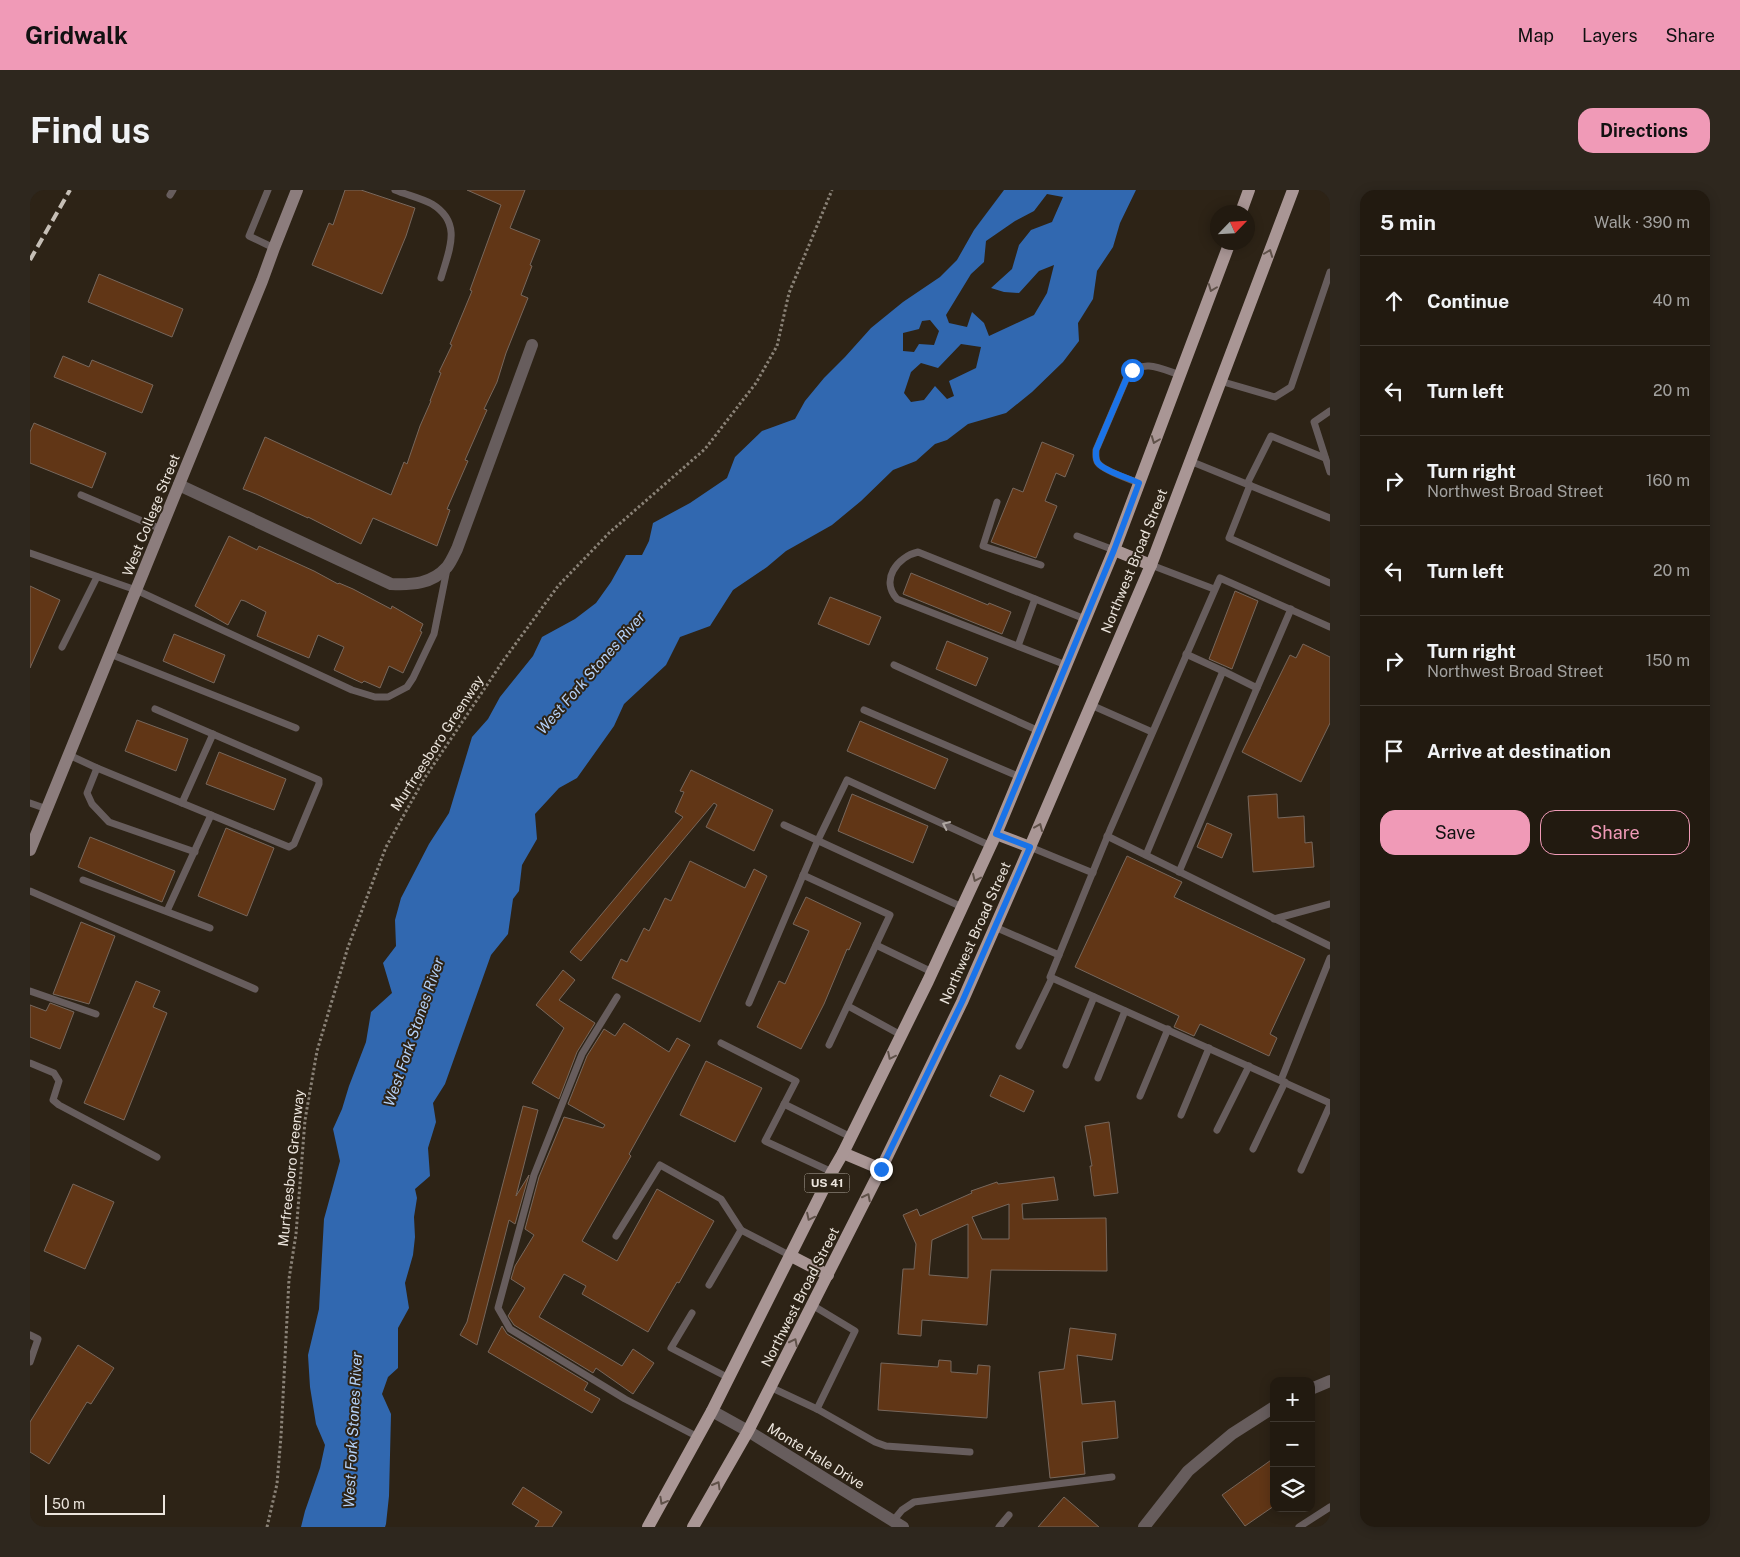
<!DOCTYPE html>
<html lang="en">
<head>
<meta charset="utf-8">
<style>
	body { margin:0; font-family:"Public Sans",sans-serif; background:#2e271e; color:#f1f3f6 }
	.controls { position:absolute; right:15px; bottom:15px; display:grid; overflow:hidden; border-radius:10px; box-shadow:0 2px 12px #0003 }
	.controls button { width:45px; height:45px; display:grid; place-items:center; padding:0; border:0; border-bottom:1px solid #3f3830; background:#221a10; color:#f1f3f6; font:25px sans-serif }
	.compass { position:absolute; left:1180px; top:15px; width:45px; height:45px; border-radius:50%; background:#221a10; box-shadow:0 2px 12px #0003; rotate:65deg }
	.scale { position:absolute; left:15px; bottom:12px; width:120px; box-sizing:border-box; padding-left:5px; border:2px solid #ece5dd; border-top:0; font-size:14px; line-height:18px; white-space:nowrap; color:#ece5dd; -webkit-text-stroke:4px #2d2316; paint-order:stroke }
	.stop { position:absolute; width:15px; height:15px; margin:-11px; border:4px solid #1a73e8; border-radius:50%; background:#fff }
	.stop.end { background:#1a73e8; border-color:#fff; box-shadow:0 1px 5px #0008 }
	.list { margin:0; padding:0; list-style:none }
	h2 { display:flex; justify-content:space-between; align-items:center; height:65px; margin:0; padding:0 20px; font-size:21px }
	h2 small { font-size:16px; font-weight:400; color:#a2a19f }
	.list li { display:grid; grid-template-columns:32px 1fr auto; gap:15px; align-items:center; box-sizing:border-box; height:90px; padding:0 20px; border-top:1px solid #3f3830 }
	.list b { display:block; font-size:19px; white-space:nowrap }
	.list p { margin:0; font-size:16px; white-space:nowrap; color:#a2a19f }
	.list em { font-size:16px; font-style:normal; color:#a2a19f }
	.actions { display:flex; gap:10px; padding:15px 20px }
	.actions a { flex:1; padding:11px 0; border:1px solid #f09ab7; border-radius:15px; text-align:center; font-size:18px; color:#f09ab7 }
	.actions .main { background:#f09ab7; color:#111 }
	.icon { flex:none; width:28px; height:28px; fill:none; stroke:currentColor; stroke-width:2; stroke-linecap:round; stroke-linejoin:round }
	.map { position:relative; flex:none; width:1300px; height:1337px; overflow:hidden; border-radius:15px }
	header { display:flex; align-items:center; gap:30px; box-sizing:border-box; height:70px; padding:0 25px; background:#f09ab7; color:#111 }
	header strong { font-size:24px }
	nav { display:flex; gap:28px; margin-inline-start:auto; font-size:18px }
	.intro { display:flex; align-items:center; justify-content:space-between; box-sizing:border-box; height:120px; padding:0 30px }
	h1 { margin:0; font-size:35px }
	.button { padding:12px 22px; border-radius:15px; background:#f09ab7; color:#111; font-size:18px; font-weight:700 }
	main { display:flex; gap:30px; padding:0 30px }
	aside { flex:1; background:#221a10; border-radius:15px; box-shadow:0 2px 12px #0003 }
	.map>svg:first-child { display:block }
</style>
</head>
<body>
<header>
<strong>Gridwalk</strong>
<nav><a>Map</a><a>Layers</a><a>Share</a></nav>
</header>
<div class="intro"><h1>Find us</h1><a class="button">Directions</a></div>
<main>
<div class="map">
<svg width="1300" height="1337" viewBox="0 0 1300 1337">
	<rect width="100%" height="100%" fill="#2d2316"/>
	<!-- water -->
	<path fill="#3168b0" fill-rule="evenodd" d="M974,0H1106L1090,33L1083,57L1067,81L1063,109L1048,133L1049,151L1033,172L1002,202L976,223L938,234L917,250L905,254L886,271L863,280L831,311L802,335L756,361L737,377L703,400L680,436L650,447L636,475L594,514L584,536L547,588L529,598L505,624L507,649L492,675L489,701L483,709L478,744L461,765L415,894L403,913L406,932L398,958L400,986L385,999L387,1008L384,1027L385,1047L383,1065L375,1093L379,1118L368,1138V1178L358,1187L352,1204L361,1224L359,1306L356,1334L355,1337H271L275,1321L290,1278L295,1255L286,1234L280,1197L278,1165L289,1119L294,1029L310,971L303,939L312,919L319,896L336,852L341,822L362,803L353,773L366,756L365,730L371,708L399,654L419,623L442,547L458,529L470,507L503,466L512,447L545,429L566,413L581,392L596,365H612L619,351L623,333L660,313L697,288L705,267L732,241L765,229L775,211L794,188L815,167L841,138L873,112L910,87L927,70L944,40ZM1017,4L1033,7L1022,32L1001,40L989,55L982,79L961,98L974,102L989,103L1009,81L1024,75L1017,103L1004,125L959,146L954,133L942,122L937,137L919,133L916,125L941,84L954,72L956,51L985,31L1004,21ZM900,130L909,141L904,155L889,154L884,162L873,161V143L889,139L892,131ZM931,154L951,157L946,178L919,191L924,206L917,209L905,196L894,210L881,212L874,203L881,182L891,173L908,178Z"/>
	<!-- building -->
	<g fill="#613616" stroke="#77675c" fill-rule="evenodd">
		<polygon points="315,0 331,0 385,18 376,46 352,104 282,75 299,33 303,35"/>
		<polygon points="437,0 495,0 480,38 510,50 500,75 502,76 491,105 498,108 476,163 467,192 454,219 457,220 435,270 438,271 417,319 420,320 407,356 343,328 331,354 278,327 278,328 226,304 213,299 235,247 361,305 374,272 377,274 390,236 401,211 400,211 411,183 409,182 422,155 420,154 442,101 440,100 471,15"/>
		<polygon points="69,84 153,119 142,147 58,112"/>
		<polygon points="33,166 59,177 62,170 123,195 112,223 24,187"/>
		<polygon points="4,233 76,263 62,298 0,273 0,242"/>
		<polygon points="1012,252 1044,265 1035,287 1026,283 1015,311 1027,316 1006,368 961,352 983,298 993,302"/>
		<polygon points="199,346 227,360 229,356 284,381 308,394 309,393 323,399 361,419 362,416 393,434 390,441 392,442 373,483 359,476 350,498 334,491 332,493 304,480 314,457 288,445 279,468 227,446 236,422 215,411 211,410 198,435 165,416"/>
		<polygon points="881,383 958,415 959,413 981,422 972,444 873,404"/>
		<polygon points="0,396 30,410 0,478"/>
		<polygon points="1205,401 1228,411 1202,479 1179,469"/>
		<polygon points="800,407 851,427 839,455 788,434"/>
		<polygon points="144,444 195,465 184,493 133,471"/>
		<polygon points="917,451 958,468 946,496 906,479"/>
		<polygon points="1273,454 1300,467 1300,533 1271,592 1212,562 1260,465 1266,468"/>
		<polygon points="107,530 158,549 146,581 95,561"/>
		<polygon points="830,531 918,569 905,599 817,561"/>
		<polygon points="189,562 256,589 244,620 176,594"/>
		<polygon points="661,580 743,620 724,661 676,637 687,615 684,613 551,771 540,762 653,627 645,622 654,602 650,601"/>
		<polygon points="822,604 898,636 883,673 808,641"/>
		<polygon points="1247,604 1248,628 1274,626 1275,653 1282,652 1284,677 1223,682 1218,606"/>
		<polygon points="1177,633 1202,644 1192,668 1167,657"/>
		<polygon points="196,638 244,658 217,726 168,706"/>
		<polygon points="60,647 145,681 132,712 48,677"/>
		<polygon points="1097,666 1152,692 1144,707 1275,769 1240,844 1247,848 1239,866 1170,834 1164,846 1144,837 1149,826 1045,777"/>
		<polygon points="660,671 715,698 724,679 737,686 670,832 582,788 591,769 597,772 614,738 619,741 635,708 641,711"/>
		<polygon points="776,707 831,733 819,760 817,759 794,814 771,859 727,837 749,791 755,794 779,741 763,734"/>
		<polygon points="51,732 85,746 59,814 23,804"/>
		<polygon points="533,780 545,790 529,810 565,833 547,862 529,909 502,893 534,838 506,815"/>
		<polygon points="106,791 130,801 123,817 137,823 94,930 54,913"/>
		<polygon points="20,813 44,822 30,859 0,847 0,815 16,821"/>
		<polygon points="594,833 639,862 647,848 660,855 599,964 601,966 552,1051 587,1071 627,999 684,1031 649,1093 647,1092 618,1142 552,1104 556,1096 534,1084 509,1127 592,1176 603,1159 624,1173 603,1204 566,1178 563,1183 484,1135 478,1126 495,1098 481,1089 485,1076 504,1045 495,1039 509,987 534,927 573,938 575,935 538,914 557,866 574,839 585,846"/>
		<polygon points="676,871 732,898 705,952 650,925"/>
		<polygon points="970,885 1004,901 994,922 960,906"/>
		<polygon points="493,916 508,920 486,1006 499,985 485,1034 479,1030 447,1155 430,1145 437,1132"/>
		<polygon points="1079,932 1088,1003 1064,1006 1060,976 1062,976 1055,936"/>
		<path d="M1024,987L1028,1010L992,1014L993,1029L1076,1028L1077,1081L961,1080L957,1135L892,1130L891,1146L868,1144L873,1079H884L886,1054L873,1025L887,1019L890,1026L942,1003L941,1001L967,992L968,994ZM979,1014V1049H952L942,1027ZM938,1034V1088L899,1085L902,1050Z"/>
		<polygon points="43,994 84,1012 55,1079 14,1061"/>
		<polygon points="472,1136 477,1144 558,1193 554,1200 570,1209 562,1223 458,1162"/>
		<polygon points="1040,1138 1086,1144 1082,1170 1047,1165 1052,1214 1085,1211 1088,1248 1052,1252 1055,1284 1020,1288 1009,1182 1034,1179"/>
		<polygon points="48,1155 84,1178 61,1214 57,1212 19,1274 0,1262 0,1232"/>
		<polygon points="909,1170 921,1171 921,1182 947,1184 948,1175 960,1176 957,1228 848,1220 851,1173 908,1177"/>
		<polygon points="1244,1268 1244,1316 1215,1336 1192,1305"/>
		<polygon points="493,1297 532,1322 522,1337 505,1337 509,1331 482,1314"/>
		<polygon points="1034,1307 1069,1337 1008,1337"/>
	</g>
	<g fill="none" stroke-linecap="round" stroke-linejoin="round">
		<!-- path -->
		<polyline stroke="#8a8277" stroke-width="3" stroke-dasharray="2.5 2.5" stroke-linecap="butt" points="237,1337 247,1294 251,1246 259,1089 266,1044 275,930 287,861 318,757 356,657 394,589 473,471 528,396 579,343 675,259 726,193 747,156 759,103 802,0"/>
		<!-- lane -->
		<g stroke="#675d5d" stroke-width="7">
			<polyline points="238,0 219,46 244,58"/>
			<path d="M365,0C377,5 391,8 402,14C433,33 419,60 411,88"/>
			<polyline points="140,5 143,0"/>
			<polyline points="1190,191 1245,207 1261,197 1300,82"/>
			<polyline points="1300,221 1284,232 1300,282"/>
			<polyline points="1160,271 1300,328"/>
			<path d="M1109,293C1099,289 1074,281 1068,273C1065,269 1066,265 1066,260L1098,185C1113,168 1132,179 1150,185"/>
			<polyline points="1217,294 1241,246 1295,268"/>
			<polyline points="1220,295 1199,348 1300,393"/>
			<polyline points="51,305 131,339"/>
			<polyline points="967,312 953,356 1011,375"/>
			<polyline points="1047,346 1084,360"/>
			<polyline points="0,363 106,400 322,500 345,507 358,507 377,497 383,488 404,444 417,379"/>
			<polyline points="1121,375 1184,399"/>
			<polyline points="1300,437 1190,388 1080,640 1020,787 1300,913"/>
			<polyline points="988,456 1005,409"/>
			<polyline points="32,457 67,387"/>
			<polyline points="80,464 266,538"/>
			<polyline points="1156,464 1193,481"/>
			<polyline points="864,475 1009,541"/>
			<path d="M1036,475L867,409C850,390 867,367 888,362L1055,429"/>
			<polyline points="1061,515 1122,542"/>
			<polyline points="834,520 990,587"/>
			<polyline points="39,565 67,578 259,657 264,654 289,594 289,590 125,519"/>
			<polyline points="67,578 57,603 62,614 79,632 165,662"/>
			<polyline points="0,613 17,619"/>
			<polyline points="152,613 183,544"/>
			<polyline points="754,635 932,717"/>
			<polyline points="1077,646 1300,756"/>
			<polyline points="1000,657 1063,683"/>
			<polyline points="1116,665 1193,481 1227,498 1261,419"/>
			<polyline points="1149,682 1227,498"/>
			<polyline points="773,685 860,725 799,855"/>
			<polyline points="53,690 180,738"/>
			<polyline points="0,701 225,799"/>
			<polyline points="137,721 181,625"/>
			<polyline points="1244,729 1300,714"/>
			<polyline points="965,737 1029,765"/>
			<polyline points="846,755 902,782"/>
			<polyline points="0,801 66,824"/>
			<polyline points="587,807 552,864 504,985 468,1118 480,1139 595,1209 668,1247"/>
			<polyline points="719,813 788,650 817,590 961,656"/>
			<polyline points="818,816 871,845"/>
			<polyline points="691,853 766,891 735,951 802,982"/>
			<polyline points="989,856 1022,788"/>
			<polyline points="0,873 24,883 29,891 23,910 29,915 127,967"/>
			<polyline points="1036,875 1064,807"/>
			<polyline points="1068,888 1095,821"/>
			<polyline points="1251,890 1300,768"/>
			<polyline points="1110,906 1138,839"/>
			<polyline points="754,914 821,947"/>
			<polyline points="1151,925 1179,858"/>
			<polyline points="1187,940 1219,876"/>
			<polyline points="1223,959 1255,892"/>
			<polyline points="1271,980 1300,915"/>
			<polyline points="586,1046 630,975 691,1009 711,1040"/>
			<polyline points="679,1095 711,1040 761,1066"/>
			<polyline points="782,1115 825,1141 787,1219"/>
			<polyline points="662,1123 641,1158 699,1188"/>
			<polyline points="0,1145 8,1149 0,1172"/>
			<polyline points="740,1197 787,1219 845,1252 856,1256 940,1262"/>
			<polyline points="863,1331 872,1320 884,1312 1082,1287"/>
			<polyline points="969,1337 979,1325"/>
			<polyline points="1269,1337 1300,1317"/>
		</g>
		<!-- street -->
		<g stroke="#675d5d" stroke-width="12">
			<path d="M149,295L361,394C382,395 402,394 417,377C421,372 424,365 427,359L502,155"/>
			<polyline points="1281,1199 1300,1191"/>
			<polyline points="682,1221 718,1241 873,1337"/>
			<polyline points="1114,1337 1158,1281 1202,1244 1244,1217"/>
		</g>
		<!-- secondary -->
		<polyline stroke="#8c7d7d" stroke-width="12" points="0,660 232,91 244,58 267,0"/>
		<!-- primary -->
		<g stroke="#a99695" stroke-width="12">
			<polyline points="1211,22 1219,0"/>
			<polyline points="1084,360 1121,375"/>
			<polyline points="966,644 1000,657"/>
			<polyline points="813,963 851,979"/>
			<polyline points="761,1066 798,1085"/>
			<polyline points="618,1337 682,1221 802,982 813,963 898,791 966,644 1084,360 1200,52"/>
			<polyline points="663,1337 718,1241 851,979 932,812 1000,657 1121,375 1263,0"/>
		</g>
		<!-- rail -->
		<polyline stroke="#c6bfb6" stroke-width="4" stroke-dasharray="10 5" stroke-linecap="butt" points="0,70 40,0"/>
	</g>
	<!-- one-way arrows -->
	<defs><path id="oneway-chevron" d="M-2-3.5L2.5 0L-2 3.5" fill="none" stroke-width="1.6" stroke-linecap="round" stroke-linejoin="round" transform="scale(1.25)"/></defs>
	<g stroke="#5f5149">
		<use href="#oneway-chevron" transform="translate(1239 63) rotate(-69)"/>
		<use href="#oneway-chevron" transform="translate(1182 98) rotate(111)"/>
		<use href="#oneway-chevron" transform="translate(1125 250) rotate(111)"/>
		<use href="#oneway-chevron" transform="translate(1009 637) rotate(-67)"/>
		<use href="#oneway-chevron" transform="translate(946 688) rotate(115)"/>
		<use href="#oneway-chevron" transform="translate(861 866) rotate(116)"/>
		<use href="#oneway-chevron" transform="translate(837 1007) rotate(-63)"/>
		<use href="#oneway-chevron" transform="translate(780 1027) rotate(116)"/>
		<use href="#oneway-chevron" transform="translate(764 1152) rotate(-63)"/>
		<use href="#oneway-chevron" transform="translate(687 1295) rotate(-60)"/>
		<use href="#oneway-chevron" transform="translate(633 1311) rotate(119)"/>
	</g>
	<use stroke="#b0a8a3" href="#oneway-chevron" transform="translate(916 635) rotate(-155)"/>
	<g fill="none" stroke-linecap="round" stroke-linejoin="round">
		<!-- route -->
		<path stroke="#1a73e8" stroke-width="6" d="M851,979L932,812L1000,657L966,644L1084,360L1109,293C1099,288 1074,281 1068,273C1065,269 1066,265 1066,260L1098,185L1102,180"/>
	</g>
	<g text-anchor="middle" stroke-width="4" stroke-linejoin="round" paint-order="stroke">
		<!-- shield labels -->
		<rect fill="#2d2316" stroke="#b3aba1" stroke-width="1" x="774.5" y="983.5" width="45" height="19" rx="4"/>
		<g font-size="12" font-weight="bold" fill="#ece5dd">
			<text x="797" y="997">US 41</text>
		</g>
		<!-- street labels -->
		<g font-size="14" fill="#ece5dd" stroke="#2d2316">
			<text transform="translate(121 325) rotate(-68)" y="5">West College Street</text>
			<text transform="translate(1104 371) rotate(-68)" y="5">Northwest Broad Street</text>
			<text transform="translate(407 553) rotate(-57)" y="5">Murfreesboro Greenway</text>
			<text transform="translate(945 743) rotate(-66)" y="5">Northwest Broad Street</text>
			<text transform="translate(261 978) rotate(-84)" y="5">Murfreesboro Greenway</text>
			<text transform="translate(770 1107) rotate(-63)" y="5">Northwest Broad Street</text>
			<text transform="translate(786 1266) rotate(32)" y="5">Monte Hale Drive</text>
		</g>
		<!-- water labels -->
		<g font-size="15" font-style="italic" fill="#b4d1f8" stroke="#2d2316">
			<text transform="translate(561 483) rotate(-49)" y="5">West Fork Stones River</text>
			<text transform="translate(384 842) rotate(-71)" y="5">West Fork Stones River</text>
			<text transform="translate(323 1240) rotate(-87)" y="5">West Fork Stones River</text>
		</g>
	</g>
</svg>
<div class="controls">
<button>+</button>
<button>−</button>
<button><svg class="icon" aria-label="layers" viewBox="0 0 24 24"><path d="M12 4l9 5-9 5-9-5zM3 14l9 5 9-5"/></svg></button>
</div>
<svg class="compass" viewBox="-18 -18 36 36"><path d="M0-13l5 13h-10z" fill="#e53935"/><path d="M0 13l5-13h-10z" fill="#a2a19f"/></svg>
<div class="scale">50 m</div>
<div class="stop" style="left:1102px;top:180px"></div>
<div class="stop end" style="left:851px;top:979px"></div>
</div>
<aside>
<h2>5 min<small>Walk · 390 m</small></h2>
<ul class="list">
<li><svg class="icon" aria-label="ahead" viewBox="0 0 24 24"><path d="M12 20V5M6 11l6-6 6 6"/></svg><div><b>Continue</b></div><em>40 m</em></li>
<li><svg class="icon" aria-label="left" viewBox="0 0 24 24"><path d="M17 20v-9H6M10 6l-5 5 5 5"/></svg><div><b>Turn left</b></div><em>20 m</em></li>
<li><svg class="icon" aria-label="right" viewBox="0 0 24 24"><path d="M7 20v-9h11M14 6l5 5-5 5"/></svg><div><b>Turn right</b><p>Northwest Broad Street</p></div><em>160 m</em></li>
<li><svg class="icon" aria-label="left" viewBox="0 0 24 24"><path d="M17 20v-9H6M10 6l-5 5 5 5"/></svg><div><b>Turn left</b></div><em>20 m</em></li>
<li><svg class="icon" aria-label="right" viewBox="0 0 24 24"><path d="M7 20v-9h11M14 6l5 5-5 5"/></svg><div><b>Turn right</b><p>Northwest Broad Street</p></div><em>150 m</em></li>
<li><svg class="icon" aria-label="arrive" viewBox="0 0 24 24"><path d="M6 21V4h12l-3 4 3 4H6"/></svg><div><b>Arrive at destination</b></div></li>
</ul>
<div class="actions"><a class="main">Save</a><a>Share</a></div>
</aside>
</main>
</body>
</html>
